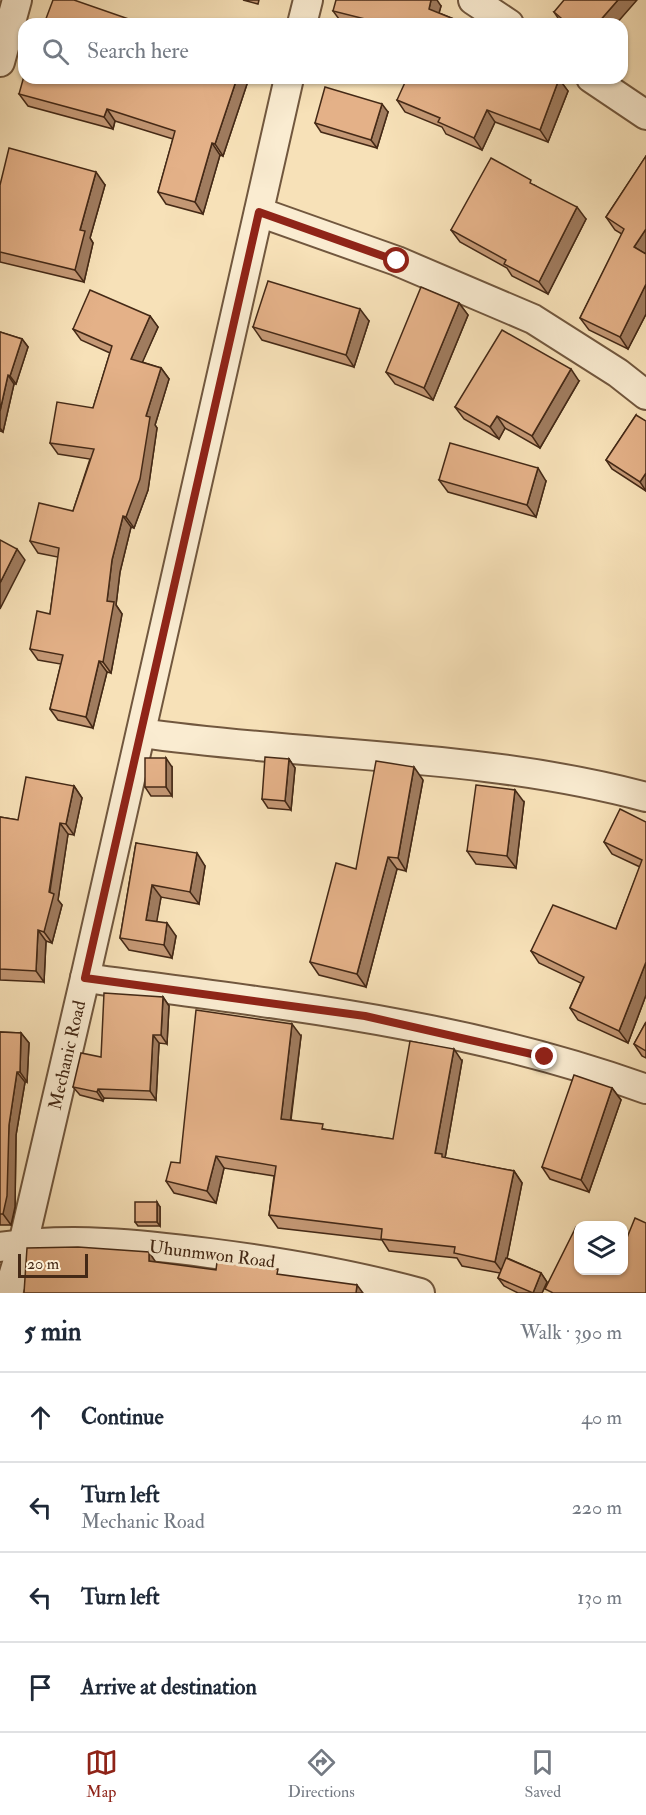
<!DOCTYPE html>
<html lang="en">
<head>
<meta charset="utf-8">
<style>
	body { margin:0; font-family:"IM FELL Double Pica",serif; background:#f6f6f7; color:#1f2937 }
	.controls { position:absolute; right:18px; bottom:18px; display:grid; overflow:hidden; border-radius:12px; box-shadow:0 2px 4px #0004 }
	.controls button { width:54px; height:54px; display:grid; place-items:center; padding:0; border:0; border-bottom:2px solid #e0e1e3; background:#fff; color:#1f2937; font:30px sans-serif }
	.scale { position:absolute; left:18px; bottom:15px; width:70px; box-sizing:border-box; padding-left:6px; border:3px solid #442916; border-top:0; font-size:16px; line-height:21px; white-space:nowrap; color:#442916; -webkit-text-stroke:4px #faecd1; paint-order:stroke }
	.stop { position:absolute; width:18px; height:18px; margin:-14px; border:4px solid #8f2418; border-radius:50%; background:#fff }
	.stop.end { background:#8f2418; border-color:#fff; box-shadow:0 2px 6px #0008 }
	.list { margin:0; padding:0; list-style:none }
	h2 { display:flex; justify-content:space-between; align-items:center; height:78px; margin:0; padding:0 24px; font-size:26px }
	h2 small { font-size:20px; font-weight:400; color:#747a83 }
	.list li { display:grid; grid-template-columns:39px 1fr auto; gap:18px; align-items:center; box-sizing:border-box; height:90px; padding:0 24px; border-top:2px solid #e0e1e3 }
	.list b { display:block; font-size:22px; white-space:nowrap }
	.list p { margin:0; font-size:20px; white-space:nowrap; color:#747a83 }
	.list em { font-size:20px; font-style:normal; color:#747a83 }
	.icon { flex:none; width:33px; height:33px; fill:none; stroke:currentColor; stroke-width:2; stroke-linecap:round; stroke-linejoin:round }
	.map { position:relative; flex:none; width:646px; height:1293px; overflow:hidden }
	.search { position:absolute; background:#fff; box-shadow:0 2px 4px #0004; left:18px; right:18px; top:18px; height:66px; display:flex; align-items:center; gap:15px; box-sizing:border-box; padding:0 21px; border-radius:18px; color:#747a83; font-size:22px }
	.sheet { height:438px; background:#fff }
	nav { display:flex; justify-content:space-around; align-items:center; box-sizing:border-box; height:84px; border-top:2px solid #e0e1e3; background:#fff; font-size:16px; color:#747a83 }
	nav a { display:grid; justify-items:center; gap:3px }
	nav .on { color:#8f2418 }
	.map>svg:first-child { display:block }
</style>
</head>
<body>
<div class="map">
<svg width="646" height="1293" viewBox="0 0 646 1293">
	<rect width="100%" height="100%" fill="#f7e1b8"/>
	<filter id="stains"><feTurbulence type="fractalNoise" baseFrequency=".00333" numOctaves="4"/><feColorMatrix values="0 0 0 0 .2 0 0 0 0 .09 0 0 0 0 .02 0 0 0 .5 -.17"/></filter>
	<radialGradient id="worn" r=".72"><stop offset=".6" stop-color="#630" stop-opacity="0"/><stop offset="1" stop-color="#630" stop-opacity=".3"/></radialGradient>
	<g fill="none" stroke-linecap="round" stroke-linejoin="round">
		<!-- street casing -->
		<g stroke="#71573e" stroke-width="32">
			<g id="street">
				<polyline points="473,0 509,24"/>
				<polyline points="302,24 308,0"/>
				<polyline points="0,62 17,0"/>
				<polyline points="591,78 646,115"/>
				<polyline points="259,212 397,261 533,319 618,373 646,395"/>
				<path d="M141,733C309,757 481,753 646,797"/>
				<path d="M85,978C275,1004 465,1023 646,1089"/>
				<path d="M0,1247C70,1237 140,1244 209,1253C280,1262 351,1274 420,1293"/>
				<polyline points="8,1293 23,1244 85,978 289,78"/>
			</g>
		</g>
		<!-- street -->
		<use href="#street" stroke="#faecd1" stroke-width="28"/>
	</g>
	<!-- wall -->
	<g fill="#c49875" stroke="#442916" stroke-width="1.5">
		<polygon points="243,0 259,0 258,4"/>
		<polygon points="441,6 439,13 466,24 347,24 342,23 333,11"/>
		<polygon points="554,12 616,24 562,24"/>
		<polygon points="249,78 223,156 220,155 203,214 166,204 158,192 173,139 115,121 113,129 28,106 19,94"/>
		<polygon points="559,79 568,91 548,142 495,122 482,150 446,134 442,127 405,112 397,100"/>
		<polygon points="388,112 377,148 321,132 315,123"/>
		<polygon points="646,156 646,314 628,349 589,330 580,318 622,234 615,230 606,217"/>
		<polygon points="0,185 105,185 90,238 93,243 84,282 0,262"/>
		<polygon points="534,185 586,219 548,294 512,276 507,268 460,242 451,230"/>
		<polygon points="459,303 468,315 433,400 395,384 386,372"/>
		<polygon points="150,316 158,327 142,362 161,368 169,379 155,425 157,428 148,490 134,528 131,527 120,572 116,605 122,614 111,673 107,672 93,728 58,720 50,709 61,664 38,660 30,649 50,614 58,557 38,553 30,541 73,511 90,459 58,454 50,443 93,408 110,353 81,340 73,329"/>
		<polygon points="369,321 354,367 262,340 253,327"/>
		<polygon points="0,332 22,339 28,347 16,384 14,384 3,432 0,431"/>
		<polygon points="579,381 540,448 505,428 499,439 464,419 455,407"/>
		<polygon points="636,415 646,491 612,469 606,460"/>
		<polygon points="439,480 546,481 536,517 448,492"/>
		<polygon points="289,759 295,768 291,810 268,808 262,799"/>
		<polygon points="172,767 172,796 151,796 145,787"/>
		<polygon points="423,780 406,871 397,869 366,987 319,975 310,962 356,869"/>
		<polygon points="74,786 82,798 74,835 68,834 58,900 62,905 52,943 46,941 44,982 0,980 0,817 18,820"/>
		<polygon points="524,802 516,868 476,864 467,851"/>
		<polygon points="646,822 646,995 628,1043 578,1020 570,1008 581,983 539,963 531,951 616,929 640,867 612,854 604,842"/>
		<polygon points="136,843 205,866 199,904 161,897 156,922 176,936 172,958 129,950 120,938"/>
		<polygon points="163,997 169,1006 167,1044 159,1043 156,1100 104,1098 103,1101 80,1095 73,1087 101,1057"/>
		<polygon points="646,1022 646,1058 642,1056 634,1044"/>
		<polygon points="0,1032 21,1033 29,1043 27,1082 25,1082 16,1135 15,1207 11,1225 0,1225"/>
		<polygon points="301,1036 291,1120 327,1130 393,1139 462,1061 445,1158 514,1171 522,1183 507,1258 541,1273 547,1282 542,1293 518,1293 504,1286 498,1278 500,1273 462,1266 457,1258 389,1251 382,1240 278,1228 269,1215 274,1176 224,1168 216,1203 174,1193 166,1181 180,1163"/>
		<polygon points="612,1088 621,1100 589,1192 550,1179 542,1167"/>
		<polygon points="160,1207 160,1226 138,1226 135,1222"/>
	</g>
	<!-- shaded-wall -->
	<g fill="#a07c5f" stroke="#442916" stroke-width="1.5">
		<polygon points="431,0 437,0 441,6 437,20 429,9"/>
		<polygon points="618,0 637,0 616,24 597,24"/>
		<polygon points="237,78 249,78 223,156 215,144"/>
		<polygon points="559,79 568,91 548,142 540,130"/>
		<polygon points="382,104 388,112 377,148 371,140"/>
		<polygon points="107,109 115,121 113,129 104,117"/>
		<polygon points="487,110 495,122 482,150 474,138"/>
		<polygon points="212,143 220,155 203,214 195,202"/>
		<polygon points="96,172 105,185 90,238 93,243 84,282 75,270 80,230"/>
		<polygon points="577,207 586,219 548,294 539,282"/>
		<polygon points="646,229 646,254 634,247"/>
		<polygon points="646,284 646,314 628,349 620,337"/>
		<polygon points="459,303 468,315 433,400 424,388"/>
		<polygon points="360,309 369,321 354,367 346,355"/>
		<polygon points="150,316 158,327 139,370 131,359"/>
		<polygon points="22,339 28,347 16,384 10,376"/>
		<polygon points="161,368 169,379 155,425 157,428 148,490 134,528 126,517 146,416"/>
		<polygon points="571,369 579,381 540,448 532,436"/>
		<polygon points="8,375 14,384 3,432 0,428 0,411"/>
		<polygon points="497,416 505,428 499,439 490,427"/>
		<polygon points="538,468 546,481 536,517 527,505"/>
		<polygon points="646,473 646,491 640,482"/>
		<polygon points="123,516 131,527 120,572 116,605 122,614 111,673 103,662 107,601 112,560"/>
		<polygon points="17,549 25,560 0,609 0,583"/>
		<polygon points="99,661 107,672 93,728 86,717"/>
		<polygon points="166,758 172,767 172,796 166,787"/>
		<polygon points="289,759 295,768 291,810 285,801"/>
		<polygon points="414,767 423,780 406,871 398,858"/>
		<polygon points="74,786 82,798 74,835 66,824"/>
		<polygon points="515,790 524,802 516,868 507,856"/>
		<polygon points="60,823 68,834 58,900 62,905 52,943 44,932"/>
		<polygon points="197,853 205,866 199,904 190,892"/>
		<polygon points="388,857 397,869 366,987 357,974"/>
		<polygon points="152,885 161,897 155,932 146,920"/>
		<polygon points="167,923 176,936 172,958 164,945"/>
		<polygon points="38,930 46,941 44,982 36,971"/>
		<polygon points="646,962 646,995 628,1043 619,1031"/>
		<polygon points="163,997 169,1006 167,1044 161,1035"/>
		<polygon points="292,1024 301,1036 289,1131 281,1119"/>
		<polygon points="21,1033 29,1043 27,1082 20,1072"/>
		<polygon points="153,1035 159,1043 156,1100 150,1091"/>
		<polygon points="454,1049 462,1061 445,1158 451,1166 435,1153"/>
		<polygon points="17,1072 25,1082 16,1135 15,1207 11,1225 3,1214 9,1125"/>
		<polygon points="612,1088 621,1100 589,1192 581,1180"/>
		<polygon points="98,1089 104,1098 103,1101 97,1092"/>
		<polygon points="216,1156 224,1168 216,1203 207,1191"/>
		<polygon points="514,1171 522,1183 504,1274 495,1262"/>
		<polygon points="157,1202 160,1207 160,1226 157,1222"/>
		<polygon points="149,1252 157,1264 149,1261"/>
		<polygon points="541,1273 547,1282 542,1293 533,1293"/>
		<polygon points="357,1285 363,1293 356,1293"/>
	</g>
	<!-- building -->
	<g fill="#e4b188" stroke="#442916" stroke-width="1.5">
		<polygon points="53,0 74,0 143,24 44,24"/>
		<polygon points="336,0 431,0 429,9 466,24 385,24 333,11"/>
		<polygon points="564,0 618,0 597,24 568,24 554,12"/>
		<polygon points="24,76 24,78 237,78 215,144 212,143 195,202 158,192 175,131 107,109 104,117 19,94"/>
		<polygon points="407,78 556,78 559,79 540,130 487,110 474,138 438,122 440,118 397,100"/>
		<polygon points="325,87 382,104 371,140 315,123"/>
		<polygon points="9,148 96,172 80,230 85,231 75,270 0,252 0,185"/>
		<polygon points="646,156 646,229 634,247 646,254 646,284 620,337 580,318 624,229 606,217"/>
		<polygon points="491,158 531,180 530,183 577,207 539,282 504,264 506,260 451,230"/>
		<polygon points="268,281 360,309 346,355 253,327"/>
		<polygon points="421,287 459,303 424,388 386,372"/>
		<polygon points="90,290 150,316 131,359 161,368 146,416 150,417 140,479 126,517 123,516 112,560 107,601 114,602 103,662 99,661 86,717 50,709 63,655 30,649 37,611 50,614 59,548 30,541 39,503 73,511 94,449 50,443 57,402 93,408 112,346 73,329"/>
		<polygon points="502,330 571,369 532,436 497,416 490,427 455,407"/>
		<polygon points="0,332 22,339 10,376 8,375 0,411"/>
		<polygon points="636,415 646,421 646,473 640,482 606,460"/>
		<polygon points="450,443 538,468 527,505 439,480"/>
		<polygon points="0,540 17,549 0,583"/>
		<polygon points="265,757 289,759 285,801 262,799"/>
		<rect x="145" y="758" width="21" height="29"/>
		<polygon points="376,761 414,767 398,858 388,857 357,974 310,962 336,863 356,869"/>
		<polygon points="26,777 74,786 66,824 60,823 49,892 54,894 44,932 38,930 36,971 0,969 0,817 18,820"/>
		<polygon points="476,785 515,790 507,856 467,851"/>
		<polygon points="620,809 646,822 646,962 619,1031 570,1008 584,977 531,951 553,905 616,929 642,860 604,842"/>
		<polygon points="136,843 197,853 190,892 152,885 146,920 167,923 164,945 120,938"/>
		<polygon points="104,993 163,997 161,1035 153,1035 150,1091 98,1089 97,1092 73,1087 81,1053 101,1057"/>
		<polygon points="196,1010 292,1024 281,1119 323,1124 322,1129 393,1139 410,1041 454,1049 435,1153 442,1154 442,1157 514,1171 495,1262 454,1253 455,1247 381,1239 382,1229 269,1215 276,1166 216,1156 207,1191 166,1181 171,1162 180,1163"/>
		<polygon points="646,1022 646,1051 634,1044"/>
		<polygon points="0,1032 21,1033 20,1072 17,1072 9,1125 7,1196 3,1214 0,1214"/>
		<polygon points="574,1075 612,1088 581,1180 542,1167"/>
		<rect x="135" y="1202" width="22" height="20"/>
		<polygon points="635,1218 646,1223 646,1293 553,1293 545,1289 576,1227 579,1228 579,1270 624,1270 624,1245"/>
		<polygon points="78,1247 149,1252 149,1261 216,1270 217,1262 232,1262 278,1269 277,1274 357,1285 356,1293 24,1293 27,1248"/>
		<polygon points="506,1258 541,1273 533,1293 498,1278"/>
	</g>
	<g fill="none" stroke-linecap="round" stroke-linejoin="round">
		<!-- route -->
		<polyline stroke="#8f2418" stroke-width="8" points="397,261 259,212 85,978 365,1016 545,1057"/>
	</g>
	<g text-anchor="middle" stroke-width="6" stroke-linejoin="round" paint-order="stroke">
		<!-- street labels -->
		<g font-size="18" fill="#442916" stroke="#faecd1">
			<text transform="translate(67 1055) rotate(-77)" y="6">Mechanic Road</text>
			<text transform="translate(212 1254) rotate(7)" y="6">Uhunmwon Road</text>
		</g>
	</g>
	<rect width="100%" height="100%" filter="url(#stains)"/>
	<rect width="100%" height="100%" fill="url(#worn)"/>
</svg>
<div class="controls">
<button><svg class="icon" aria-label="layers" viewBox="0 0 24 24"><path d="M12 4l9 5-9 5-9-5zM3 14l9 5 9-5"/></svg></button>
</div>
<div class="scale">20 m</div>
<div class="stop" style="left:397px;top:261px"></div>
<div class="stop end" style="left:545px;top:1057px"></div>
<div class="search"><svg class="icon" aria-label="search" viewBox="0 0 24 24"><circle cx="10" cy="10" r="6"/><path d="M15 15l6 6"/></svg>Search here</div>
</div>
<section class="sheet">
<h2>5 min<small>Walk · 390 m</small></h2>
<ul class="list">
<li><svg class="icon" aria-label="ahead" viewBox="0 0 24 24"><path d="M12 20V5M6 11l6-6 6 6"/></svg><div><b>Continue</b></div><em>40 m</em></li>
<li><svg class="icon" aria-label="left" viewBox="0 0 24 24"><path d="M17 20v-9H6M10 6l-5 5 5 5"/></svg><div><b>Turn left</b><p>Mechanic Road</p></div><em>220 m</em></li>
<li><svg class="icon" aria-label="left" viewBox="0 0 24 24"><path d="M17 20v-9H6M10 6l-5 5 5 5"/></svg><div><b>Turn left</b></div><em>130 m</em></li>
<li><svg class="icon" aria-label="arrive" viewBox="0 0 24 24"><path d="M6 21V4h12l-3 4 3 4H6"/></svg><div><b>Arrive at destination</b></div></li>
</ul>
</section>
<nav>
<a class="on"><svg class="icon" aria-label="map" viewBox="0 0 24 24"><path d="M3 6l6-2 6 2 6-2v14l-6 2-6-2-6 2zM9 4v14M15 6v14"/></svg>Map</a>
<a><svg class="icon" aria-label="directions" viewBox="0 0 24 24"><path d="M12 3l9 9-9 9-9-9zM9 14v-3h6M13 9l2 2-2 2"/></svg>Directions</a>
<a><svg class="icon" aria-label="saved" viewBox="0 0 24 24"><path d="M7 4h10v16l-5-4-5 4z"/></svg>Saved</a>
</nav>
</body>
</html>
